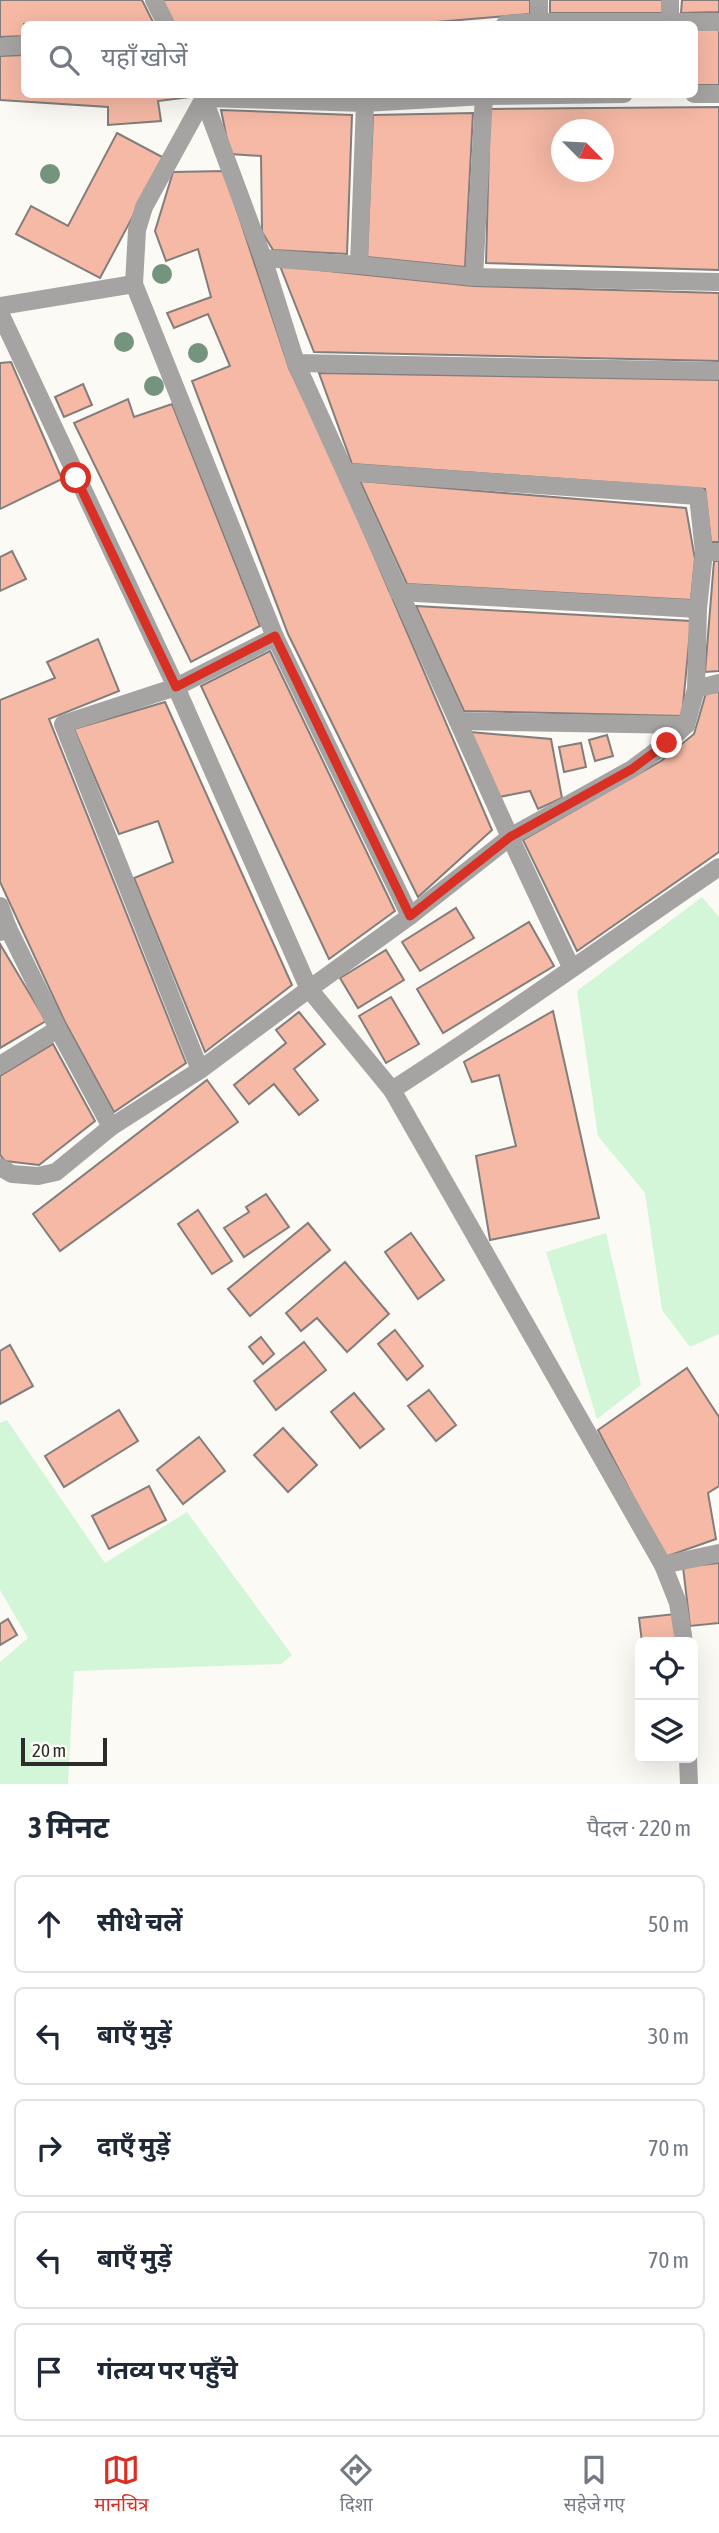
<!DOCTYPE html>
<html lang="hi">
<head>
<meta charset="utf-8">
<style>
	body { margin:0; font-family:"Asap Condensed","Noto Sans Devanagari",sans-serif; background:#f6f6f7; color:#1f2937 }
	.controls { position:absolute; right:21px; bottom:21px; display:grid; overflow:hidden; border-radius:10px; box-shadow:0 7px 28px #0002 }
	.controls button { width:63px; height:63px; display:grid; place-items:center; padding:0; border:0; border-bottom:2px solid #e0e1e3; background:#fff; color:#1f2937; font:35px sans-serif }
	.compass { position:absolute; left:551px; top:119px; width:63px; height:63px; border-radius:50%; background:#fff; box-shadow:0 7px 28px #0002; rotate:114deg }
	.scale { position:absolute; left:21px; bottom:18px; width:86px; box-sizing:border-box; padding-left:7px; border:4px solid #2d2c2a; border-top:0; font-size:19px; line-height:24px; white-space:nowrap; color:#2d2c2a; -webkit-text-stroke:5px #fcfaf5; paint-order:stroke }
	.stop { position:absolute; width:21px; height:21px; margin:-16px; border:5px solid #d93025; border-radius:50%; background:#fff }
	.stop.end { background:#d93025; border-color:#fff; box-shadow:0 2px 7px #0008 }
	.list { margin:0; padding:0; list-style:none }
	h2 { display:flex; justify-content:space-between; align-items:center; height:91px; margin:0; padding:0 28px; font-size:30px }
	h2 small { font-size:23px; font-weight:400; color:#747a83 }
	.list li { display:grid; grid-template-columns:46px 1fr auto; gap:21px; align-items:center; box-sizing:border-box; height:98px; margin:0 14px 14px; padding:0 14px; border:2px solid #e0e1e3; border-radius:10px }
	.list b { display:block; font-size:26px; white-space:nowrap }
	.list em { font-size:23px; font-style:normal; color:#747a83 }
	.icon { flex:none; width:38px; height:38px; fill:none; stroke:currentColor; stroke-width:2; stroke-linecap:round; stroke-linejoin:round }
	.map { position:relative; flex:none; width:719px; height:1784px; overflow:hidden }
	.search { position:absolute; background:#fff; box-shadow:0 7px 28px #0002; left:21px; right:21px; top:21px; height:77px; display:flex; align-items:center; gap:18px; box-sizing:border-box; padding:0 24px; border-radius:10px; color:#747a83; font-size:26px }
	.sheet { height:651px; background:#fff }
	nav { display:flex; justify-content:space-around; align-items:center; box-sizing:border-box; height:98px; border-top:2px solid #e0e1e3; background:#fff; font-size:19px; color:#747a83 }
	nav a { display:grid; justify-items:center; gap:4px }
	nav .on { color:#d93025 }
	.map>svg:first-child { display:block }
</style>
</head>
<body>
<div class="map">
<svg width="719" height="1784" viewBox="0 0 719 1784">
	<rect width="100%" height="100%" fill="#fcfaf5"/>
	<!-- green -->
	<g fill="#d3f6d8">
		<polygon points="702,897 719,917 719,1334 690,1347 662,1310 645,1193 598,1136 577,991"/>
		<polygon points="606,1233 641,1385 597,1419 546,1252"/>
		<polygon points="7,1420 105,1563 187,1512 292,1655 281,1664 74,1671 68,1784 0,1784 0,1662 28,1638 0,1590 0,1423"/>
	</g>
	<!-- building -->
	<g fill="#f5b9a5" stroke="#837d7b" stroke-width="2" fill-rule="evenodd">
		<polygon points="0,0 142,0 154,24 24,24 24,36 0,37"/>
		<polygon points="162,0 530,0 530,14 412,24 288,22 173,24"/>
		<polygon points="550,0 663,0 664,13 550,13"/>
		<polygon points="682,0 719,0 719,12 681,13"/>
		<rect x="694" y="30" width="25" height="55"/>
		<polygon points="24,55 24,94 190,97 158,101 161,121 108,125 108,107 0,100 0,56"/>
		<path d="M719,107V270L486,263L490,109ZM562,130H604V172H562Z"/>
		<polygon points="221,110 352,115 347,254 273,250 262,232 261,156 230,154"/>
		<polygon points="473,113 465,267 367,257 373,115"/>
		<polygon points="117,133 164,158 100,278 16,234 31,206 68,226"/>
		<polygon points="224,171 289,368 339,474 492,830 418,897 288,634 192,381 230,366 208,314 174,328 167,313 211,297 198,249 166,261 155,231 173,172"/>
		<polygon points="280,266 473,286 719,293 719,361 314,352"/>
		<polygon points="11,362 62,479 0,509 0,363"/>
		<polygon points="319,373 719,380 719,542 711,542 705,489 352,464"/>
		<polygon points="83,384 92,405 64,417 55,397"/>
		<polygon points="128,399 134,417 172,404 260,626 191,662 74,423"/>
		<polygon points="360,481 686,508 695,559 691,600 407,584"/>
		<polygon points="12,551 26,579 0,591 0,557"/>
		<polygon points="714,561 719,561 719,671 705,672"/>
		<polygon points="416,606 691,621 682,716 464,711"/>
		<polygon points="98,639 119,691 49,719 186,1063 114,1112 65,1022 0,882 0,700 55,678 47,662"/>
		<polygon points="270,651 395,911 329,959 201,686"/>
		<polygon points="719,692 719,852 577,951 523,840 661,761 694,734 706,693"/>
		<polygon points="165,702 292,985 205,1052 134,878 173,862 158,821 119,834 74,729"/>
		<polygon points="470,732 551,739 562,798 538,809 530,791 499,797"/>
		<polygon points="607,735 613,756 595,761 589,740"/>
		<polygon points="581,743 586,767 564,772 559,747"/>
		<polygon points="456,908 474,938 420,971 402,942"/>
		<polygon points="529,922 554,966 443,1033 417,989"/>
		<polygon points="0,944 46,1021 0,1048"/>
		<polygon points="386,950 404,980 358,1008 340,978"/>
		<polygon points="391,997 419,1044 386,1063 359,1016"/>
		<polygon points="553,1011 599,1218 490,1240 476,1156 516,1146 499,1075 472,1082 464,1062"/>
		<polygon points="299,1012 325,1044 294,1069 318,1100 299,1115 274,1084 249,1104 234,1085 286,1043 276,1030"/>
		<polygon points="53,1044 95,1121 39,1165 5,1161 0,1155 0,1076"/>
		<polygon points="207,1080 238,1122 60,1251 33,1214"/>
		<polygon points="266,1194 289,1227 244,1257 224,1228 249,1212 246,1207"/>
		<polygon points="198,1210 232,1261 212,1274 178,1224"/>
		<polygon points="308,1223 330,1250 250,1316 228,1289"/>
		<polygon points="411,1233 444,1280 418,1299 385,1252"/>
		<polygon points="345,1262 389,1314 347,1352 317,1318 301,1331 286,1313"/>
		<polygon points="395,1330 423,1366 407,1380 378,1344"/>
		<polygon points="261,1337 274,1354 263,1364 249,1347"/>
		<polygon points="304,1342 326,1370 276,1410 254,1381"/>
		<polygon points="10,1345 33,1386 0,1404 0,1351"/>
		<polygon points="687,1368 719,1417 719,1486 708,1493 716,1539 665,1557 598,1430"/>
		<polygon points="429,1390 456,1425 436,1441 408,1406"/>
		<polygon points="354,1393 384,1429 360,1448 331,1412"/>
		<polygon points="119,1410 138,1441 64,1487 45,1456"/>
		<polygon points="283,1428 317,1465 288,1492 254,1455"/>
		<polygon points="199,1437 225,1471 183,1504 157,1470"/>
		<polygon points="149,1486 166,1520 109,1549 92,1516"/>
		<polygon points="719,1563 719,1623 690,1626 683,1567"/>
		<polygon points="675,1614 678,1642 642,1642 639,1618"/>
		<polygon points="8,1619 17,1635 0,1645 0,1624"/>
	</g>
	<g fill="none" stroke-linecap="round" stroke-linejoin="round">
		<!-- street -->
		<g stroke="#a6a3a3" stroke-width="18">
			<polyline points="154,0 166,24"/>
			<polyline points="539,0 539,22 719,22"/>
			<polyline points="670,23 670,0"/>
			<polyline points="505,24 539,22"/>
			<polyline points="0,47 24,45"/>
			<path d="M202,94L263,258L296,363L510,837L410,916L309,989L392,1090C503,1019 610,941 719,867"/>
			<polyline points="694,94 719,94"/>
			<polyline points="365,103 359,265 474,277 719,282"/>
			<polyline points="263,258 359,265"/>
			<polyline points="474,277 484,96"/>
			<polyline points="0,306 134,284"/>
			<polyline points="0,313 176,687 309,989 200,1070"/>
			<polyline points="296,363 719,371"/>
			<polyline points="346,472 698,496 704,552 719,552"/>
			<polyline points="398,592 698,609"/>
			<polyline points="275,637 134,284 137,230 144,207 204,98 365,103 484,96 624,94"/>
			<polyline points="696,689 698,609 704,552"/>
			<polyline points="458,721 686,725"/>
			<polyline points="0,906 8,928"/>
			<polyline points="0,932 8,928 58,1029 0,1065"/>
			<polyline points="571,967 510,837 632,769 667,743 686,725 696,689 719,683"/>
			<polyline points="58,1029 111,1127"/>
			<polyline points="392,1090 663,1565 678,1603 684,1642"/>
			<polyline points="0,1167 12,1174 38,1176 56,1172 111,1127 200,1070 63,724 176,687 275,637 410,916"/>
			<polyline points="663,1565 719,1553"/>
			<polyline points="688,1758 689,1784"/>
		</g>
	</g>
	<!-- trees -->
	<g fill="#75947d">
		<circle cx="50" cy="174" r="10"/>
		<circle cx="162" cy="274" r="10"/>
		<circle cx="124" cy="342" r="10"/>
		<circle cx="198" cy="353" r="10"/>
		<circle cx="154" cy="386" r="10"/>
	</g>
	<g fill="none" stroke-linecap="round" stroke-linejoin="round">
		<!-- route -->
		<polyline stroke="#d93025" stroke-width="9" points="76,478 176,687 275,636 410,916 510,837 632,769 667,743"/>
	</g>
</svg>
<div class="controls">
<button><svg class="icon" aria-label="locate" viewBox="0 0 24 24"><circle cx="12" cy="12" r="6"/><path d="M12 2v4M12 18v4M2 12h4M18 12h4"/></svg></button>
<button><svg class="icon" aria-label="layers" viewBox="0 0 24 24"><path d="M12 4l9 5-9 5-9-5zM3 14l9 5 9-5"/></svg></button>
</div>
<svg class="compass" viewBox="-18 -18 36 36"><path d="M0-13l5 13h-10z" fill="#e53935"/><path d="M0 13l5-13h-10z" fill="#747a83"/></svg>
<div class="scale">20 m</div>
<div class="stop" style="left:76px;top:478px"></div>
<div class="stop end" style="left:667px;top:743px"></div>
<div class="search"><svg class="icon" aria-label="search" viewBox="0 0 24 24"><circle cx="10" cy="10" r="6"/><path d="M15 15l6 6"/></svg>यहाँ खोजें</div>
</div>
<section class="sheet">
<h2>3 मिनट<small>पैदल · 220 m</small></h2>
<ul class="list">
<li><svg class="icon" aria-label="ahead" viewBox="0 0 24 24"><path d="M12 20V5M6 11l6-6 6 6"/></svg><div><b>सीधे चलें</b></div><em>50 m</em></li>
<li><svg class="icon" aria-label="left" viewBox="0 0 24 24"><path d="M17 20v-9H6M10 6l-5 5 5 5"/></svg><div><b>बाएँ मुड़ें</b></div><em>30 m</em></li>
<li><svg class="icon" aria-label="right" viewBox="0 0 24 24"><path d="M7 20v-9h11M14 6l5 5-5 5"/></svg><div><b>दाएँ मुड़ें</b></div><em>70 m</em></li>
<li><svg class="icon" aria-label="left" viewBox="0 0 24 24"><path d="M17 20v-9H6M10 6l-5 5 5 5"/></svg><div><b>बाएँ मुड़ें</b></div><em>70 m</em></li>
<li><svg class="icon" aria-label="arrive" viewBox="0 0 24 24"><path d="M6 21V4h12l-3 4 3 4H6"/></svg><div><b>गंतव्य पर पहुँचे</b></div></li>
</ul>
</section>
<nav>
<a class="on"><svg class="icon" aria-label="map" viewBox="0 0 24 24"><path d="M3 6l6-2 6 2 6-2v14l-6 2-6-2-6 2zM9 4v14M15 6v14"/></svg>मानचित्र</a>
<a><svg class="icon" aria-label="directions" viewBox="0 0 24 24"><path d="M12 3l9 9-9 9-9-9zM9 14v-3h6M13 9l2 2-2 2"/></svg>दिशा</a>
<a><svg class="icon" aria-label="saved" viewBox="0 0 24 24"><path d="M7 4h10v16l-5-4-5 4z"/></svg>सहेजे गए</a>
</nav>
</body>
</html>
